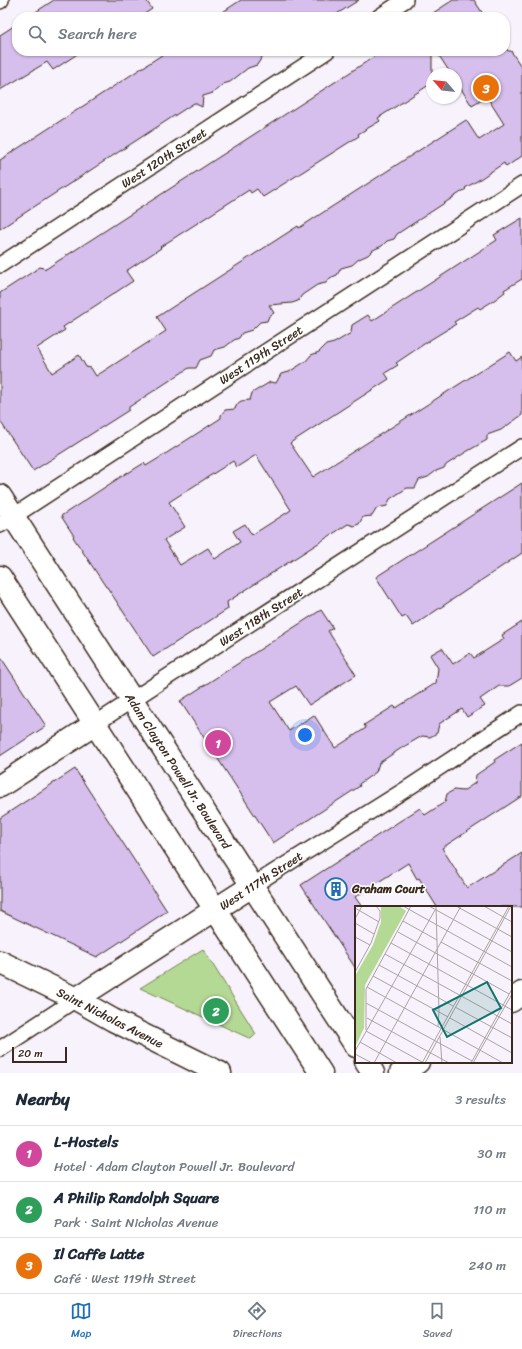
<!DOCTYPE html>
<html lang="en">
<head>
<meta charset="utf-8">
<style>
	body { margin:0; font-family:Sriracha,sans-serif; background:#f2f2f3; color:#1f2937 }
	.compass { position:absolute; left:426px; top:68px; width:36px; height:36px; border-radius:50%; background:#fff; box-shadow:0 1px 3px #0004; rotate:298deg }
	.scale { position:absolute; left:12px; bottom:10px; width:55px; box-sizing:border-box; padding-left:4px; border:2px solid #3b2a1e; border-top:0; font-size:11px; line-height:14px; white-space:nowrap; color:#3b2a1e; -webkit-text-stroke:3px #fff; paint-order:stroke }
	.you { position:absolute; left:305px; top:735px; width:14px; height:14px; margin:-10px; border:3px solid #fff; border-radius:50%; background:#1a73e8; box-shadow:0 0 0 6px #1a73e833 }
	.badge { display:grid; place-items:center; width:26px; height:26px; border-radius:50%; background:#1f6fb2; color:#fff; font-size:13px; font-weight:700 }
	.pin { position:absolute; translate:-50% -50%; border:2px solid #fff; box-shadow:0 1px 4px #0006 }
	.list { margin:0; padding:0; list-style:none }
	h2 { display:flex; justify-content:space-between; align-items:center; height:52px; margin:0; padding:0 16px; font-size:17px }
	h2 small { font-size:13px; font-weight:400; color:#747a83 }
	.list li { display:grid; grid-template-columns:26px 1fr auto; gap:12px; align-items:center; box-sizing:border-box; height:56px; padding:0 16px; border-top:1px solid #e0e1e3 }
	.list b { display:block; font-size:15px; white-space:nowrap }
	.list p { margin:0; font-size:13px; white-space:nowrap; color:#747a83 }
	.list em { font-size:13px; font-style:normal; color:#747a83 }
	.icon { flex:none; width:22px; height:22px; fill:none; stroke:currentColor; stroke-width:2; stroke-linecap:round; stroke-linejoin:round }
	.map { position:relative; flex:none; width:522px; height:1073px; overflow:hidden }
	.search { position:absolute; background:#fff; box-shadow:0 1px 3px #0004; left:12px; right:12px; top:12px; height:44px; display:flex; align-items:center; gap:10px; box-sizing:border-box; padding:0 14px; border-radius:16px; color:#747a83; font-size:15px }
	.sheet { height:220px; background:#fff }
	nav { display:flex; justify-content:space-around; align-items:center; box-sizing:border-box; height:56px; border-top:1px solid #e0e1e3; background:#fff; font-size:11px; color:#747a83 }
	nav a { display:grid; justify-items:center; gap:2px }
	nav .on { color:#1f6fb2 }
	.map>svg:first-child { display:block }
</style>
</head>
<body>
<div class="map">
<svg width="522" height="1073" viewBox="0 0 522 1073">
	<rect width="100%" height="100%" fill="#f7f2fb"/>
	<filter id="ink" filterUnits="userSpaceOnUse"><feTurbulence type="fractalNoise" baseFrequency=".025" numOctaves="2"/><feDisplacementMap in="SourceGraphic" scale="8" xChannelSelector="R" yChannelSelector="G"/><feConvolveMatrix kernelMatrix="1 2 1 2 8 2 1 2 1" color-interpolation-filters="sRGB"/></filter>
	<g filter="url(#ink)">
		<!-- green -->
		<polygon fill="#b4d994" stroke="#788259" points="203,949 256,1034 251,1039 140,988"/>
		<!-- building -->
		<g fill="#d6beed" stroke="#3b2a1e" fill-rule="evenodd">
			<polygon points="54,0 146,0 152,9 140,17 28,17"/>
			<polygon points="241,0 359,0 332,17 215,17"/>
			<polygon points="453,0 474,0 485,17 427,17"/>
			<polygon points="17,24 17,51 82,51 53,70 47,62 0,90 0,35"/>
			<polygon points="505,47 508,51 511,51 522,68 522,156 506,167 504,163 477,181 465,188 466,189 397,234 394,239 387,241 382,246 373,250 368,255 359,259 352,265 341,268 337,275 330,278 326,283 317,285 302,295 298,301 292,303 269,305 274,313 269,316 267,321 260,322 252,330 242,333 239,338 234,340 225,347 214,350 211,356 200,360 196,368 189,368 129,407 129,410 33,471 0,421 0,293 40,267 46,269 55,263 383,51 432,51 432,83 378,118 380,121 358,134 359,136 263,197 257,189 251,193 249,190 160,247 161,248 126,271 133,281 63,327 65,330 37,348 52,373 79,355 86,367 91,368 96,376 166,331 157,317 298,226 299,228 466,120 479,140 504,124 487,97 472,106 456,81 456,74 451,74 436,51 505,51"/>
			<polygon points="168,51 266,51 257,65 248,68 230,82 223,84 213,93 203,96 202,107 194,103 0,229 0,160"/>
			<path d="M522,218V279L504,290L505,292L493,301L480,309L478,307L454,322L456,324L430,340L396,363L398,365L385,373L389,379L290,443L313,477L510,352L516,361L522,357V415L501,430L487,435V440L466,452L446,465L444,468L436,471L428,477L419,480L415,488H407L390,499L387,506L377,508L372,516L363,517L359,524L354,526L348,524L227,602L228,609L153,657L107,587H106L73,537L74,536L61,516L128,472V473L144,463L146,466L159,458L221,418V415L225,410L235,409L237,404L241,401L250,400L252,393L270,382L276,383L281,374L289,372L306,361L311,355L319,352L326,345L334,343L351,333L352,325L368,315L372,321L497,240L494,235ZM256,455L291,510L252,535L245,524L233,531L240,542L215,559L208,548L180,565L164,540L185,527L169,502L233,461L237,467Z"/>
			<polygon points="522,483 522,553 413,626 406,616 402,618 376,577"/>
			<polygon points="321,610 333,628 328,631 356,675 309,705 296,686 270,702 289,731 314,715 335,748 366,728 364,725 394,706 396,708 436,683 438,668 430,655 442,648 453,664 470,653 474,658 504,639 502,635 522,622 522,678 509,686 499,686 480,699 485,706 467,717 462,709 439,724 437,733 430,737 422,736 400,749 379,763 376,772 359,784 360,786 273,843 180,701"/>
			<polygon points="0,656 46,726 0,756"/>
			<polygon points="522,742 522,796 442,848 467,888 522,853 522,907 437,907 419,878 417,879 408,863 355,897 362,907 356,907 356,969 301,885 420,808 425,815 445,802 447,794 454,790 463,791 475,783 476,775 495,762 494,760"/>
			<polygon points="75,769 167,911 97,957 0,911 0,818"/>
		</g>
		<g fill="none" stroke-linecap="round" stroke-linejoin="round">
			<!-- street casing -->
			<g stroke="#3b2a1e" stroke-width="18">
				<g id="street">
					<polyline points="0,1 1,0"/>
					<polyline points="379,17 405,0"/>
					<polyline points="0,265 327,51"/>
					<polyline points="0,525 522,185"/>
					<polyline points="95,724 522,447"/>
					<polyline points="252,886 411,786 522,713"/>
					<polyline points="0,1049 76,999"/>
				</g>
			</g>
			<!-- secondary casing -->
			<g stroke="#3b2a1e" stroke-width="25">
				<g id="secondary">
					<polyline points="0,786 95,724"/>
					<polyline points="0,962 76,999 113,1020 220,1073"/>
					<polyline points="76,999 252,886"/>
					<polyline points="511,1001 522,993"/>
					<polyline points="401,1073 418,1062"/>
				</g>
			</g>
			<!-- primary casing -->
			<g stroke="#3b2a1e" stroke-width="25">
				<g id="primary">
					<polyline points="0,496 356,1046"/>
					<polyline points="0,577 321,1073"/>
					<polyline points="366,1062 373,1073"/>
				</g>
			</g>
			<!-- street -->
			<use href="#street" stroke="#fff" stroke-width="15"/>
			<!-- secondary -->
			<use href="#secondary" stroke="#fff" stroke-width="22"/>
			<!-- primary -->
			<use href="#primary" stroke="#fff" stroke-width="22"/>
		</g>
	</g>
	<!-- icons -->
	<defs>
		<g id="building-ring" transform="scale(1.15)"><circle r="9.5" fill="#fff" stroke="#1f6fb2" stroke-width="1.5"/><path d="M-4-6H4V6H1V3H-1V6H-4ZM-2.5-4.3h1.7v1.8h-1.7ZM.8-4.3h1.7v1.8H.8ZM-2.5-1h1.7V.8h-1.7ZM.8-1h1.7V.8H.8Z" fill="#1f6fb2"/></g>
	</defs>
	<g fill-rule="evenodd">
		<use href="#building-ring" x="336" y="889"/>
	</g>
	<g text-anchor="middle" stroke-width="3" stroke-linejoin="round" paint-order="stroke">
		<!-- street labels -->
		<g font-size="12" fill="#3b2a1e" stroke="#fff">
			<text transform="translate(164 158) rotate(-33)" y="4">West 120th Street</text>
			<text transform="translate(261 355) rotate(-33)" y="4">West 119th Street</text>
			<text transform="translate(261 617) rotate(-33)" y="4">West 118th Street</text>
			<text transform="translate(178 771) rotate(57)" y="4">Adam Clayton Powell Jr. Boulevard</text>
			<text transform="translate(261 881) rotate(-33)" y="4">West 117th Street</text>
			<text transform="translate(110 1018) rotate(27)" y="4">Saint Nicholas Avenue</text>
		</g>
		<!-- poi labels -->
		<g font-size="12" font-weight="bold" fill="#3b2a1e" stroke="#fff" text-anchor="start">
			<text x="352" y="893">Graham Court</text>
		</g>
	</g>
	<!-- overview -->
	<g transform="translate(355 906)">
		<rect width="157" height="157" fill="#f7f2fb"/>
		<path d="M26,0H44L51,5L10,79L9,122L0,141V70L18,39L26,16Z" fill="#b4d994"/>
		<path fill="none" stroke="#aca2a3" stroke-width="1" d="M48,0L157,61M74,0L157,46M81,0L84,106L93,111M101,0L157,31M129,0L157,16M0,2L24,16M0,13L7,0M48,15L82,34M0,17L19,28M43,26L154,88M0,31L15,39M86,36L157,75M36,37L157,104M30,48L157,118M24,59L84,92M0,66L16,37L25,12V5L21,0M18,70L84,106L83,121M12,81L148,157M84,92L98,100M11,97L117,155M100,101L157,132M12,112L94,157M95,112L157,147M11,124V83L56,0M11,125L67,156M85,131L87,157M5,136L42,157M0,145L80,4M0,148L17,157M19,157L106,0M67,157L154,0M70,157L156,0M116,157L157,83M118,157L157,88"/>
		<path fill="#0f766e" fill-opacity="0.15" stroke="#0f766e" stroke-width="2" d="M132,76L146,102L92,131L78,104Z"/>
		<rect width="157" height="157" fill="none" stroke="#3b2a1e" stroke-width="2"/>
	</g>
</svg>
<svg class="compass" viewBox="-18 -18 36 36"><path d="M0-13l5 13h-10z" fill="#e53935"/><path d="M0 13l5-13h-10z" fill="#747a83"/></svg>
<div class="scale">20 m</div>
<div class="you"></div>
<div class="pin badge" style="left:218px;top:743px;background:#d1479c">1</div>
<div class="pin badge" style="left:216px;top:1011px;background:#2e9e5b">2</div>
<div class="pin badge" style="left:486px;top:88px;background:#e8710a">3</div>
<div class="search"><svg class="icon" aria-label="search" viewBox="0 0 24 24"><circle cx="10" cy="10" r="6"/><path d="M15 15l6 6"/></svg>Search here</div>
</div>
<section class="sheet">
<h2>Nearby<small>3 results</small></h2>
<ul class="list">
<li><span class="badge" style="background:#d1479c">1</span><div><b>L-Hostels</b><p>Hotel · Adam Clayton Powell Jr. Boulevard</p></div><em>30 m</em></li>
<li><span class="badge" style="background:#2e9e5b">2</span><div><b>A Philip Randolph Square</b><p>Park · Saint Nicholas Avenue</p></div><em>110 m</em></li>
<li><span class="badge" style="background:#e8710a">3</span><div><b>Il Caffe Latte</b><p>Café · West 119th Street</p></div><em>240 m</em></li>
</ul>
</section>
<nav>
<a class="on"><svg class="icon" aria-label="map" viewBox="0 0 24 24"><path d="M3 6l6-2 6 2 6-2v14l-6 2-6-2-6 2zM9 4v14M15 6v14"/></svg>Map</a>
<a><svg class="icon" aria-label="directions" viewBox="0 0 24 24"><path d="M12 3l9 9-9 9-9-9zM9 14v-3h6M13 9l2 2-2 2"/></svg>Directions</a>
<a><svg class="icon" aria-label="saved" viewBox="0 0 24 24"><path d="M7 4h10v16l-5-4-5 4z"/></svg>Saved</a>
</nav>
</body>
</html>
